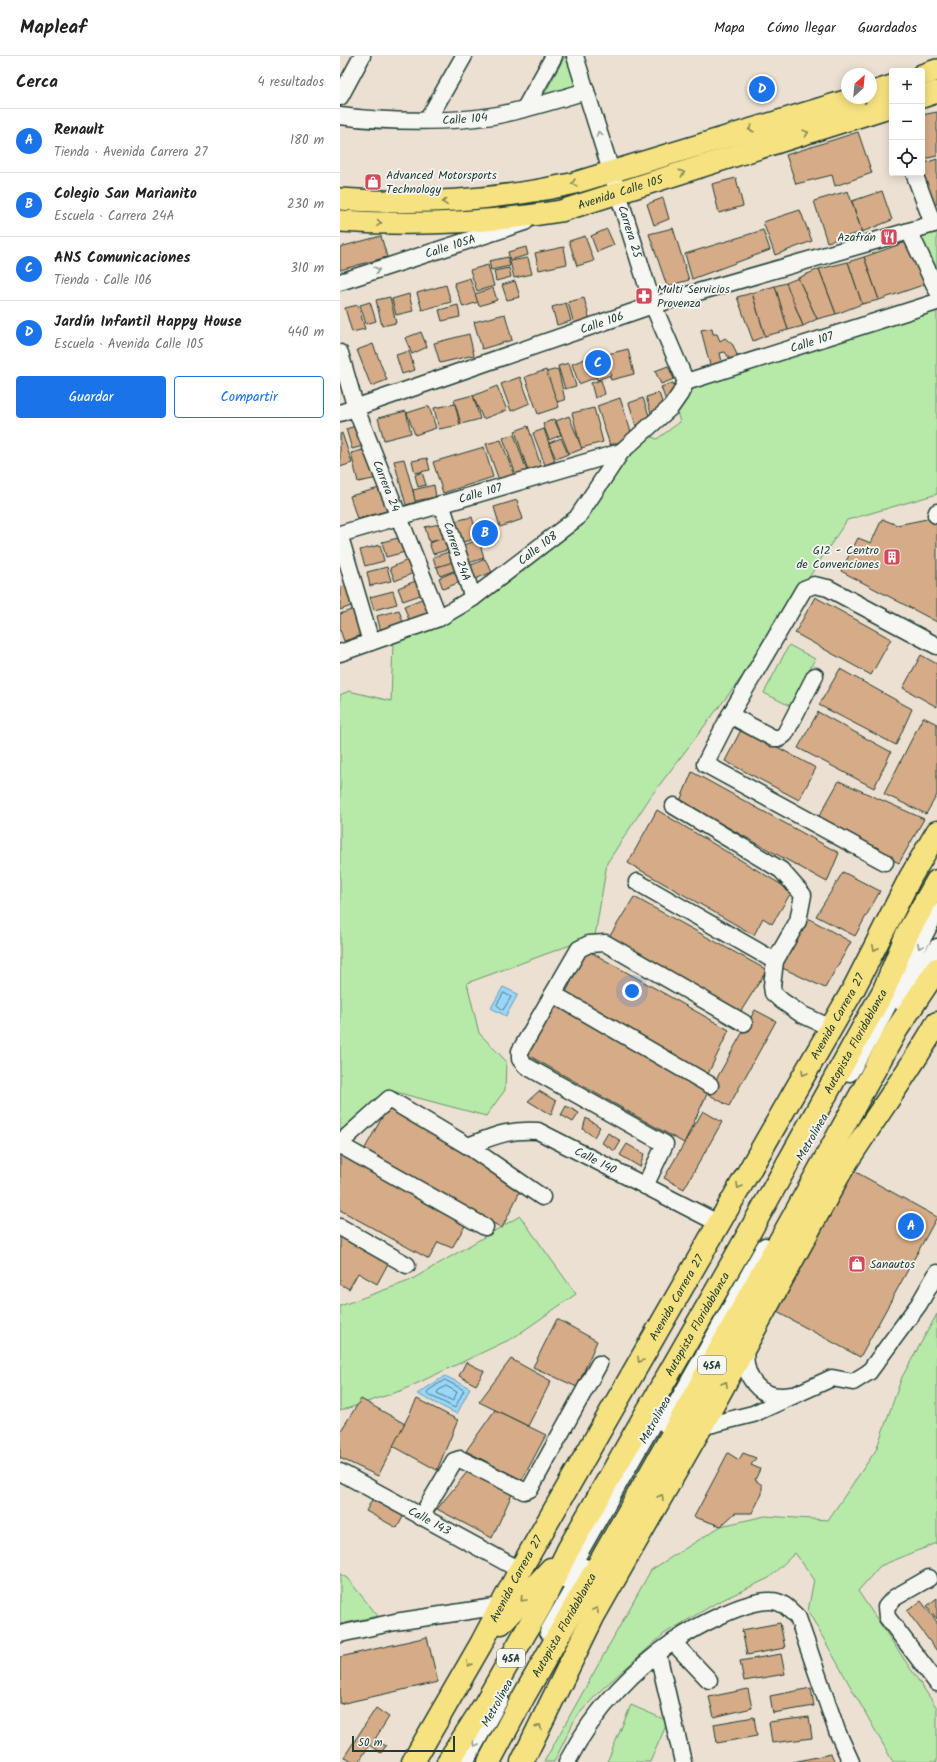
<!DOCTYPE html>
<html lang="es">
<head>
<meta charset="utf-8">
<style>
	body { margin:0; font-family:Kalam,sans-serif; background:#f6f6f6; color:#222 }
	.controls { position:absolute; right:12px; top:12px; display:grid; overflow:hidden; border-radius:4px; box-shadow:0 2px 10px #0003 }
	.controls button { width:36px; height:36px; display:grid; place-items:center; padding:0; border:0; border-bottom:1px solid #e0e0e0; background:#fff; color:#222; font:20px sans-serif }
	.compass { position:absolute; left:501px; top:12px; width:36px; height:36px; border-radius:50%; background:#fff; box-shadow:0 2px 10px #0003; rotate:27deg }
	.scale { position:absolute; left:12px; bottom:10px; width:103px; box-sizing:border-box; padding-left:4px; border:2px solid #1f3d34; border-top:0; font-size:11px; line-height:14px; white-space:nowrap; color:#1f3d34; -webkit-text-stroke:3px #f6f6f2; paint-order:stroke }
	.you { position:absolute; left:292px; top:935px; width:14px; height:14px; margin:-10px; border:3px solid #fff; border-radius:50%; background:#1a73e8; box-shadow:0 0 0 6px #1a73e833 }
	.badge { display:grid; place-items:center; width:26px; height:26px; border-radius:50%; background:#1a73e8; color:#fff; font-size:13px; font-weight:700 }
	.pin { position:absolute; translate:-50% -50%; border:2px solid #fff; box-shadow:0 1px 4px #0006 }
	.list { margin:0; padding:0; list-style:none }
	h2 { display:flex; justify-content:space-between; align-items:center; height:52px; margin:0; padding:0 16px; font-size:17px }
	h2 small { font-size:13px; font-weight:400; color:#767676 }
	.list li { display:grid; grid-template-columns:26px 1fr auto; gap:12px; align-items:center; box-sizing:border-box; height:64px; padding:0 16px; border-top:1px solid #e0e0e0 }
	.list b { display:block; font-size:15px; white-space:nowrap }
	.list p { margin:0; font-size:13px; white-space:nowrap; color:#767676 }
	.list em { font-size:13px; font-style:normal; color:#767676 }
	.actions { display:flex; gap:8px; padding:12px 16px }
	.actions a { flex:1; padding:9px 0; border:1px solid #1a73e8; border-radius:4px; text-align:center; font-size:14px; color:#1a73e8 }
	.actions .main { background:#1a73e8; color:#fff }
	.icon { flex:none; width:22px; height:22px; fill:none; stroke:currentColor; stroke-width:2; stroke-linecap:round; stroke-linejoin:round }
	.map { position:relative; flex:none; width:597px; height:1706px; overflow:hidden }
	header { display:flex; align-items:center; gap:24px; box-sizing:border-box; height:56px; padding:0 20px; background:#fff; border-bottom:1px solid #e0e0e0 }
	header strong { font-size:19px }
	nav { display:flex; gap:22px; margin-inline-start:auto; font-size:14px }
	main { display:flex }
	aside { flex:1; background:#fff }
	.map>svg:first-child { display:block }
</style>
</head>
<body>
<header>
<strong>Mapleaf</strong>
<nav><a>Mapa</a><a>Cómo llegar</a><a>Guardados</a></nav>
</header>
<main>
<aside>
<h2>Cerca<small>4 resultados</small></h2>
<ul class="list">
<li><span class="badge">A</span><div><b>Renault</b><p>Tienda · Avenida Carrera 27</p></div><em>180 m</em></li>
<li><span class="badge">B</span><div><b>Colegio San Marianito</b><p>Escuela · Carrera 24A</p></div><em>230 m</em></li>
<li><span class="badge">C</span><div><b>ANS Comunicaciones</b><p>Tienda · Calle 106</p></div><em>310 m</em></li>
<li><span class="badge">D</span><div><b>Jardín Infantil Happy House</b><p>Escuela · Avenida Calle 105</p></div><em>440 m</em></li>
</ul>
<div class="actions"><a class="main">Guardar</a><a>Compartir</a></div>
</aside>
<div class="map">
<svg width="597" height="1706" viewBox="0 0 597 1706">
	<rect width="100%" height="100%" fill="#ece0d2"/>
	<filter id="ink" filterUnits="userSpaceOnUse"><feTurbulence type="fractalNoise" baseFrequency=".025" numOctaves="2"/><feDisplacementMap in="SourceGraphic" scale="8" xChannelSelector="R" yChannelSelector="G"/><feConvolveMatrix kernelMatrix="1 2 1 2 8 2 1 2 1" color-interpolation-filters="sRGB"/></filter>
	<g filter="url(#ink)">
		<!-- green -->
		<g fill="#b7e9a9" stroke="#6b936e">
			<polygon points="225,0 237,29 204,39"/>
			<polygon points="597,176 597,222 579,181"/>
			<polygon points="597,249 597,438 507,464 408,613 311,740 267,807 255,880 127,927 139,977 166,1005 165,1034 146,1060 52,1035 40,1051 0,1077 0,639 9,635 51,645 53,586 240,463 279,405 307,379 317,383 340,366 336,353 350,329"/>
			<polygon points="449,589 475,603 450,650 424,637"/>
			<polygon points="180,1160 236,1238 173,1282 63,1334 0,1355 0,1250 69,1225"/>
			<polygon points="597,1258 597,1487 540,1510 518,1535 597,1652 597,1706 553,1706 468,1555 474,1523 455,1497 429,1522 376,1547 324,1578 262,1633 236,1661 214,1706 204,1706 311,1514 381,1470 425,1460 488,1464 536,1394 562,1321"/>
			<polygon points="0,1518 7,1522 38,1560 0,1568"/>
			<polygon points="291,1649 328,1665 310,1706 267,1706"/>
		</g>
		<!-- water -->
		<g fill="#99d6fa" stroke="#6899ab">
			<polygon points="163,931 178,938 166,960 151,952"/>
			<polygon points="105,1320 130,1332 117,1358 77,1338"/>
		</g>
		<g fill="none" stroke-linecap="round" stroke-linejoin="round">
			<!-- shore -->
			<g stroke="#507a83" stroke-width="1">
				<polygon points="164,937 171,941 163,954 157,949"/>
				<polygon points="105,1324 124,1334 115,1352 87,1338 88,1335"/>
				<polygon points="106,1330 117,1336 113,1345 97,1337 98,1335"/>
			</g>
		</g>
		<!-- building -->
		<g fill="#d6ab87" stroke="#1f3d34">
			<polygon points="597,56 597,100 583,103 582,59"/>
			<polygon points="518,76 532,117 495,130 492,119 456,128 446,99"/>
			<polygon points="597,103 597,148 594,149 582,114 582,108"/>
			<polygon points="396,122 403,150 379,157 372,128"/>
			<polygon points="508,135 522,176 487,186 474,145"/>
			<polygon points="542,135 552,164 522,176 512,145"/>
			<polygon points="323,142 329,163 314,169 307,148"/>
			<polygon points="460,154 472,185 435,199 423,166"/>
			<polygon points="333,172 349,224 327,230 309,178"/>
			<polygon points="267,173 274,189 257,196 251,180"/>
			<polygon points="423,174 430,194 352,223 345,198"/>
			<polygon points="41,180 47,201 0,214 0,191"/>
			<polygon points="245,180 254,205 237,210 229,185"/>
			<polygon points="569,185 586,228 539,244 524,201"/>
			<polygon points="186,191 188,199 170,204 168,196"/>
			<polygon points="224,191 227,208 199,214 195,197"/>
			<polygon points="168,201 170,210 151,214 149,205"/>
			<polygon points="524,201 539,244 522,248 508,206"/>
			<polygon points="188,202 192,218 174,222 170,205"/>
			<polygon points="508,206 522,248 496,258 479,213"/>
			<polygon points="148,209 154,230 137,235 130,214"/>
			<polygon points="169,212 171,221 156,225 154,215"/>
			<polygon points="479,213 496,258 477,263 458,222"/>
			<polygon points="130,222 138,246 123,251 114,227"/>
			<polygon points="458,222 477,263 463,270 446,227"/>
			<polygon points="175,225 180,241 167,244 162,229"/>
			<polygon points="446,227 463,270 448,274 435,230"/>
			<polygon points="106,229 111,246 82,254 77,237"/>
			<polygon points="435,230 448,274 425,280 412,237"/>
			<polygon points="153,232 157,244 139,250 135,238"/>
			<polygon points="412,237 425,280 413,285 397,241"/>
			<polygon points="69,238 73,255 56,259 52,243"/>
			<polygon points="50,241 56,267 42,270 36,244"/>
			<polygon points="244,242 250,264 234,268 228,246"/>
			<polygon points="30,246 36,265 26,268 20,249"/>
			<polygon points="226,247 231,265 217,269 212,251"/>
			<polygon points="18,249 25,273 12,276 5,252"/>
			<polygon points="118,249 120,261 102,265 99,254"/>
			<polygon points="165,258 172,284 142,293 134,266"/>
			<polygon points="372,272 373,278 377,278 380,285 385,282 393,289 399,304 391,305 385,296 380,297 383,311 371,313 361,274"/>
			<polygon points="81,276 87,291 72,298 65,282"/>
			<polygon points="129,278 134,299 100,307 94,287"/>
			<polygon points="33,288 47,324 31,330 17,294"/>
			<polygon points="288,293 294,318 271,324 264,299"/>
			<polygon points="69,295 75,314 62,318 56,299"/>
			<polygon points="264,299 271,319 257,324 250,304"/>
			<polygon points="250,301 257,321 239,328 232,308"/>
			<polygon points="229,307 236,330 225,333 218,310"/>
			<polygon points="328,310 334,323 321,328 315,315"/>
			<polygon points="218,313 225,344 213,347 206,316"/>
			<polygon points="206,314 219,351 198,358 185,321"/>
			<polygon points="180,321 190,347 171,355 161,328"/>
			<polygon points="261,324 265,338 255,342 251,327"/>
			<polygon points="333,327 338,341 326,345 321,331"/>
			<polygon points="157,330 167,354 143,363 133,340"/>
			<polygon points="319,337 324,352 311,357 306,341"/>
			<polygon points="133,339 140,363 121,368 114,344"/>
			<polygon points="280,342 293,382 270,389 257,350"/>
			<polygon points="303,342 311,365 296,370 289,347"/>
			<polygon points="115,348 120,369 99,373 94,352"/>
			<polygon points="89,350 96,372 75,379 67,357"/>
			<polygon points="254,352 263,386 241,392 232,357"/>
			<polygon points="66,355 71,377 44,384 38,362"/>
			<polygon points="229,360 242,393 229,398 216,365"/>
			<polygon points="214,363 221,379 209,384 203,368"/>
			<polygon points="22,368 30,388 12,393 6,373"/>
			<polygon points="188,370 201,410 188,415 175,375"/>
			<polygon points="204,373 215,405 205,409 193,377"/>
			<polygon points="2,377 12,407 0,411 0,378"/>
			<polygon points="174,378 188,418 177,422 163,382"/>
			<polygon points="221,382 228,398 216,403 209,387"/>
			<polygon points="161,384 175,422 160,427 146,388"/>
			<polygon points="144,391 153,421 103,437 93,406"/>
			<polygon points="31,392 38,422 18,426 11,397"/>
			<polygon points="87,402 90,414 75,417 72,405"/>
			<polygon points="64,403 76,446 66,449 54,405"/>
			<polygon points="82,416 86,429 78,431 75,419"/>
			<polygon points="94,429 96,441 75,445 73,434"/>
			<polygon points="43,431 50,454 17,463 10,440"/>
			<polygon points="177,444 183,463 160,471 154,451"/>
			<polygon points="132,461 138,482 119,487 114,465"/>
			<polygon points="597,461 597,566 501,515 518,482 531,487 542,463 557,469"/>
			<polygon points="104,467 107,482 89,486 85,471"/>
			<polygon points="66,480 69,495 46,501 42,486"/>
			<polygon points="107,481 111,493 93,498 89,487"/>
			<polygon points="139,484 144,502 126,508 120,490"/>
			<polygon points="40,489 44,505 25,510 20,494"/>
			<polygon points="112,495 116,506 96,511 93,501"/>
			<polygon points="72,502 78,515 55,525 50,512"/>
			<polygon points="145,503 152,516 133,524 127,511"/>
			<polygon points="116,505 119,513 100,520 97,511"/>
			<polygon points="47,511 51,525 30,530 27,516"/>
			<polygon points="121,513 125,524 103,533 99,522"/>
			<polygon points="78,524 83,538 63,545 58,532"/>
			<polygon points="7,529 14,549 0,554 0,532"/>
			<polygon points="53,535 57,548 34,554 30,541"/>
			<polygon points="475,541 551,583 531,619 455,577"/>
			<polygon points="84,542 90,559 70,567 64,550"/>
			<polygon points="17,552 26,578 4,585 0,574 0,558"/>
			<polygon points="59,554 64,570 41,576 37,560"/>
			<polygon points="581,599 597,608 597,651 563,632"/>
			<polygon points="500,613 572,653 556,689 479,649"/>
			<polygon points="478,656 551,696 534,732 458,692"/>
			<polygon points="583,661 597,668 597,739 586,758 544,738"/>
			<polygon points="402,672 476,712 459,744 385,705"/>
			<polygon points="352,716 499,797 487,826 340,745"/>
			<polygon points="499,725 584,763 559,807 477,764"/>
			<polygon points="317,754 452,835 432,868 423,862 414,879 288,807"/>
			<polygon points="503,816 540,835 515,880 476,860"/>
			<polygon points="294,841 427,914 401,955 268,883"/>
			<polygon points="466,861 511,886 485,932 436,909"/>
			<polygon points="247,894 389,974 366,1022 224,940"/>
			<polygon points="213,947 368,1036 344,1087 186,998"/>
			<polygon points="415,954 436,965 389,1050 368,1038"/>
			<polygon points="199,1035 216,1045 211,1059 188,1045"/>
			<polygon points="50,1047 183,1129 162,1172 24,1094"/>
			<polygon points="226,1050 239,1057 233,1066 221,1059"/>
			<polygon points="363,1055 382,1066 344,1133 324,1122"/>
			<polygon points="246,1062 260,1071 254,1081 243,1073"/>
			<polygon points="268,1077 281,1085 275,1095 262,1087"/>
			<polygon points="287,1088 304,1098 300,1111 280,1099"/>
			<polygon points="0,1098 126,1168 112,1192 98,1186 89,1203 0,1154"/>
			<polygon points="514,1115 597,1161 520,1301 437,1256"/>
			<polygon points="0,1177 50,1204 37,1228 18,1217 9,1233 0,1228"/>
			<polygon points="217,1263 257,1285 237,1331 193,1311"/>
			<polygon points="171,1303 211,1325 188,1370 139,1346"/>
			<polygon points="126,1306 144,1315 136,1329 119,1320"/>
			<polygon points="21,1343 65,1368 38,1420 0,1402 0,1376"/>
			<polygon points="77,1343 118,1364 97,1414 53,1390"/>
			<polygon points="155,1354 206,1379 182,1424 126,1395"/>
			<polygon points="388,1397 399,1404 403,1397 416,1402 411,1409 420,1413 415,1424 422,1429 422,1438 412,1457 395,1457 381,1470 354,1461"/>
			<polygon points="128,1415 173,1436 152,1482 97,1453"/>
			<polygon points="34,1440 65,1457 57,1472 26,1455"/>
			<polygon points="597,1542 597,1563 587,1550"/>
			<polygon points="581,1545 597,1566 597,1595 567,1555"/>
			<polygon points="440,1567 445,1592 407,1599 402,1574"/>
			<polygon points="87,1581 98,1626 0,1648 0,1601"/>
			<polygon points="441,1598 445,1618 404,1625 400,1605"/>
			<polygon points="471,1632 474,1650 433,1657 430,1640"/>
			<polygon points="408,1633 412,1652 374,1661 369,1641"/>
			<polygon points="36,1652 49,1661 35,1683 46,1690 41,1697 29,1689 19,1706 12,1706 4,1701"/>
			<polygon points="414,1661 417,1680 377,1687 374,1668"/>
			<polygon points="469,1661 472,1682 432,1687 429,1666"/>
			<polygon points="491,1698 495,1706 453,1706"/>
		</g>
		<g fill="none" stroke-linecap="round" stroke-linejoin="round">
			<!-- minor casing -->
			<g stroke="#1f3d34" stroke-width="19">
				<g id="minor">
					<path id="s1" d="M235,0L313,249L346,326"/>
					<polyline points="0,41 22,0"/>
					<polyline points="185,52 214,0"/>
					<path id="s2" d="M0,60C45,66 113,67 158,59C188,53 217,44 246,35"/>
					<polyline points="88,63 124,0"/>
					<polyline points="574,117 593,168"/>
					<polyline points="569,175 597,234"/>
					<path id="s3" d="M0,226L185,166"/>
					<path id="s4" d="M0,297L16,353L99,562"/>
					<path id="s5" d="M346,326L597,246"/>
					<path id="s6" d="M0,357L313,249L597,167"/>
					<path id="s7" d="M101,448L133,542"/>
					<polyline points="596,459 597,456"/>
					<path id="s8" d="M0,478L281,396"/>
					<polyline points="0,481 31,586"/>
					<path id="s9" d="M0,597L99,562L133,542L237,462L281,396L331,351L340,338L346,326"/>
					<polyline points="390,659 433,682 440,682 445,678 475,620"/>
					<polyline points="334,750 441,814 463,839 458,865 435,905 432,930 433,937 442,945 461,958 491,972"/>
					<polyline points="545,806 365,708 390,659 464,533 474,529 488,532 597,590"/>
					<polyline points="297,826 435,905"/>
					<polyline points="213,938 370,1029"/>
					<polyline points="562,947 597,891"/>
					<polyline points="510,1017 532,980 597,855"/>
					<polyline points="0,1087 49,1043 128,1090 202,1141"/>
					<polyline points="0,1089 145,1171"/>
					<path id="s10" d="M128,1090C154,1080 169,1073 198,1075L378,1167"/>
					<polyline points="305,1130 325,1088 186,1010 180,1003 180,995 239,893 249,888 265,887 404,967"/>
					<polyline points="0,1171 67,1209"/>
					<path d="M406,1290C402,1320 418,1345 451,1339"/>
					<polyline points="325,1368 425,1190"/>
					<polyline points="361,1371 413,1358 492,1322 513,1326 529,1316 579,1248 597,1217"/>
					<path id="s11" d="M0,1416L180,1514"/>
					<polyline points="81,1461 114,1405 120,1403 184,1435 190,1433 259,1308"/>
					<polyline points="589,1522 554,1542 546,1551 547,1561 597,1627"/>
					<polyline points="224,1524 324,1348"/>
					<polyline points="208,1576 245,1511"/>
					<polyline points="0,1578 55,1566 161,1550"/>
					<polyline points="333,1586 369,1624"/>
					<polyline points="318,1598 343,1706"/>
					<polyline points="125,1706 160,1643"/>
					<path d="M227,1706C241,1679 257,1656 278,1634C294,1617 314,1599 333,1586C355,1571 405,1544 431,1545C443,1545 450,1554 458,1562L497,1675L511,1706"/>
				</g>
			</g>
			<!-- major casing -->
			<g stroke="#1f3d34" stroke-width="24">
				<g id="major">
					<polyline points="582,19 597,14"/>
					<polyline points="531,37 552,30"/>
					<polyline points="582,41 597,36"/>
					<path d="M0,143C81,149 151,145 231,128L515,42"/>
					<path id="s12" d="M0,165C75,170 147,167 221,155L552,50"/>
				</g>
			</g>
			<!-- highway casing -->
			<g stroke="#1f3d34" stroke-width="25">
				<g id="highway">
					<polyline points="161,1567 211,1513"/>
					<path id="s13" d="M73,1706L141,1588L180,1514L514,932L571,820L597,776"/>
					<path id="s14" d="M108,1706L145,1648L202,1547L228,1494L399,1195L544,934L567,878L597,825"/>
					<path id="s15" d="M149,1706L184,1640L352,1344L557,973L597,913"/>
					<path d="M182,1706L254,1559L361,1371L501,1115C532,1065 568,1018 597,967"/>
				</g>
			</g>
			<!-- minor -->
			<use href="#minor" stroke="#f6f6f2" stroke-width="16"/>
			<!-- major -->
			<use href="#major" stroke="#f7e281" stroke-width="21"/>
			<!-- highway -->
			<use href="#highway" stroke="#f7e281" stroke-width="22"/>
		</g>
		<!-- one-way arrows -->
		<defs><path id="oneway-chevron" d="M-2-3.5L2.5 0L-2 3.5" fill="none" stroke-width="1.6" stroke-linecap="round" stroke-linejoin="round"/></defs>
		<g stroke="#808757">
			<use href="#oneway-chevron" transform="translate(411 73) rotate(163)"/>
			<use href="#oneway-chevron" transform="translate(466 77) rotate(-18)"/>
			<use href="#oneway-chevron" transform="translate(342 117) rotate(-18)"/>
			<use href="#oneway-chevron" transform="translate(234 127) rotate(165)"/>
			<use href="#oneway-chevron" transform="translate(105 146) rotate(177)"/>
			<use href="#oneway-chevron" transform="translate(39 167) rotate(3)"/>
			<use href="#oneway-chevron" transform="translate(535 892) rotate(117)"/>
			<use href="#oneway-chevron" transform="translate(464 1017) rotate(120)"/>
			<use href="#oneway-chevron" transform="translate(399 1130) rotate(120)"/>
			<use href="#oneway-chevron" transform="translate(300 1304) rotate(120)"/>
			<use href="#oneway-chevron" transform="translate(385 1328) rotate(-61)"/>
			<use href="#oneway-chevron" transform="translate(321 1441) rotate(-60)"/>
			<use href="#oneway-chevron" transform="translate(183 1543) rotate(133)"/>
			<use href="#oneway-chevron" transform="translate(256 1554) rotate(-61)"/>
			<use href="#oneway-chevron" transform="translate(129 1608) rotate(120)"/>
			<use href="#oneway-chevron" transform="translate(199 1671) rotate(-65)"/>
		</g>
		<g stroke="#8a9a93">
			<use href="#oneway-chevron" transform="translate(259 78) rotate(-107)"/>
			<use href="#oneway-chevron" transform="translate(37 214) rotate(-18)"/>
			<use href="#oneway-chevron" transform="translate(580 890) rotate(118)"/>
			<use href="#oneway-chevron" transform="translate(135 1688) rotate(119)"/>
		</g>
	</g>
	<!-- icons -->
	<defs>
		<g id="shop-square" transform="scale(0.9)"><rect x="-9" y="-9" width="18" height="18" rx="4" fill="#d1495b" stroke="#f6f6f2"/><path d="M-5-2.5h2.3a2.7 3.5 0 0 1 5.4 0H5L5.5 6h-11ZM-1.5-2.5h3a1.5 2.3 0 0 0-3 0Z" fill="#fff"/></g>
		<g id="restaurant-square" transform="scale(0.9)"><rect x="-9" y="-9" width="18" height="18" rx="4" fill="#d1495b" stroke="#f6f6f2"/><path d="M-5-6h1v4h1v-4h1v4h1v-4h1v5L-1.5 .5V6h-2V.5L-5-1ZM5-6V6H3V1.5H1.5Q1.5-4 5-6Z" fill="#fff"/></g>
		<g id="pharmacy-square" transform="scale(0.9)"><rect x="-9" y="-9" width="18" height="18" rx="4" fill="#d1495b" stroke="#f6f6f2"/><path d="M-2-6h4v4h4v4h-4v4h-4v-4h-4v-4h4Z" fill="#fff"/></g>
		<g id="building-square" transform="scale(0.9)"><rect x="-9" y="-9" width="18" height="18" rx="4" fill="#d1495b" stroke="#f6f6f2"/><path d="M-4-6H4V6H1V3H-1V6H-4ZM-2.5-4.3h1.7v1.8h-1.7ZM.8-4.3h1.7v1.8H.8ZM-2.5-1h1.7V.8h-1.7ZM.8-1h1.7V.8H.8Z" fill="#fff"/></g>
	</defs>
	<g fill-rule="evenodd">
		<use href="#shop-square" x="33" y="126"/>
		<use href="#restaurant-square" x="549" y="181"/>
		<use href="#pharmacy-square" x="304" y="240"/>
		<use href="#building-square" x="552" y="501"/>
		<use href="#shop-square" x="517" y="1208"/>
	</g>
	<g text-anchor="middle" stroke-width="3.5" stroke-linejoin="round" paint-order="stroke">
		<!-- shield labels -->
		<g fill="#f6f6f2" stroke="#60746d" stroke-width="1">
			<rect x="358" y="1300" width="28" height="18" rx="3"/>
			<rect x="157" y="1593" width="28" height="18" rx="3"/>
		</g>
		<g font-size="11" font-weight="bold" fill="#1f3d34">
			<text x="372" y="1313">45A</text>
			<text x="171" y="1606">45A</text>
		</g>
		<!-- street labels -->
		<g font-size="12" fill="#1f3d34" stroke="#f6f6f2">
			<text dy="4" stroke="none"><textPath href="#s2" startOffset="125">Calle 104</textPath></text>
			<text dy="4" stroke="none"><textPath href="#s12" startOffset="284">Avenida Calle 105</textPath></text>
			<text dy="4" stroke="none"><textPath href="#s1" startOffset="184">Carrera 25</textPath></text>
			<text dy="4" stroke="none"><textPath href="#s3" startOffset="116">Calle 105A</textPath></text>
			<text dy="4" stroke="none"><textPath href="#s6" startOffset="277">Calle 106</textPath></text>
			<text dy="4" stroke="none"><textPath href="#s5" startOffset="132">Calle 107</textPath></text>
			<text dy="4" stroke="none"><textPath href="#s4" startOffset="141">Carrera 24</textPath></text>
			<text dy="4" stroke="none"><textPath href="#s8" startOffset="146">Calle 107</textPath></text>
			<text dy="4" stroke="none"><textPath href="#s9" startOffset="226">Calle 108</textPath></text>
			<text dy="4" stroke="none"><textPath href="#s7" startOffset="50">Carrera 24A</textPath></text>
			<text dy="4" stroke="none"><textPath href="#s13" startOffset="858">Avenida Carrera 27</textPath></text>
			<text dy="4" stroke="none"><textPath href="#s14" startOffset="828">Autopista Floridablanca</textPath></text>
			<text transform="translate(472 1081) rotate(-60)" y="4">Metrolínea</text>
			<text dy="4" stroke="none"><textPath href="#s10" startOffset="137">Calle 140</textPath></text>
			<text dy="4" stroke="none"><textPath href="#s13" startOffset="534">Avenida Carrera 27</textPath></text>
			<text dy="4" stroke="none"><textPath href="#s14" startOffset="504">Autopista Floridablanca</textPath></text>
			<text transform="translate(315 1364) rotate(-61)" y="4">Metrolínea</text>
			<text dy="4" stroke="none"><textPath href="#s11" startOffset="102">Calle 143</textPath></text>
			<text dy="4" stroke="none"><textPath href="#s13" startOffset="210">Avenida Carrera 27</textPath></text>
			<text dy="4" stroke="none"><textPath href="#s15" startOffset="156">Autopista Floridablanca</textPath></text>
			<text transform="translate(157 1647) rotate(-61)" y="4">Metrolínea</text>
		</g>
		<!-- poi labels -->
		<g font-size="12" fill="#1f3d34" stroke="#f6f6f2" text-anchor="start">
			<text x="46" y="123">Advanced Motorsports<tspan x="46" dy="14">Technology</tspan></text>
			<text x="536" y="185" text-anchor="end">Azafrán</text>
			<text x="317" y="237">Multi Servicios<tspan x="317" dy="14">Provenza</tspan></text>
			<text x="539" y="498" text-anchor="end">G12 - Centro<tspan x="539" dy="14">de Convenciones</tspan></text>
			<text x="530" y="1212">Sanautos</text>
		</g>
	</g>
</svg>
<div class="controls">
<button>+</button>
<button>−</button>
<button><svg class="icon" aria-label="locate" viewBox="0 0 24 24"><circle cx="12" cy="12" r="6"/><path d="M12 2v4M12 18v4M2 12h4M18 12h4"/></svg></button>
</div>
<svg class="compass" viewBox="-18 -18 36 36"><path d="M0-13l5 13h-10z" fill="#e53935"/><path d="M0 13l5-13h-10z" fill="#767676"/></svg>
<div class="scale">50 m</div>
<div class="you"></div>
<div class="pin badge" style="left:571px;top:1170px">A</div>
<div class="pin badge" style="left:145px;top:477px">B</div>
<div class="pin badge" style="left:258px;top:307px">C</div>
<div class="pin badge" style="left:422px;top:33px">D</div>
</div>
</main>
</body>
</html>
